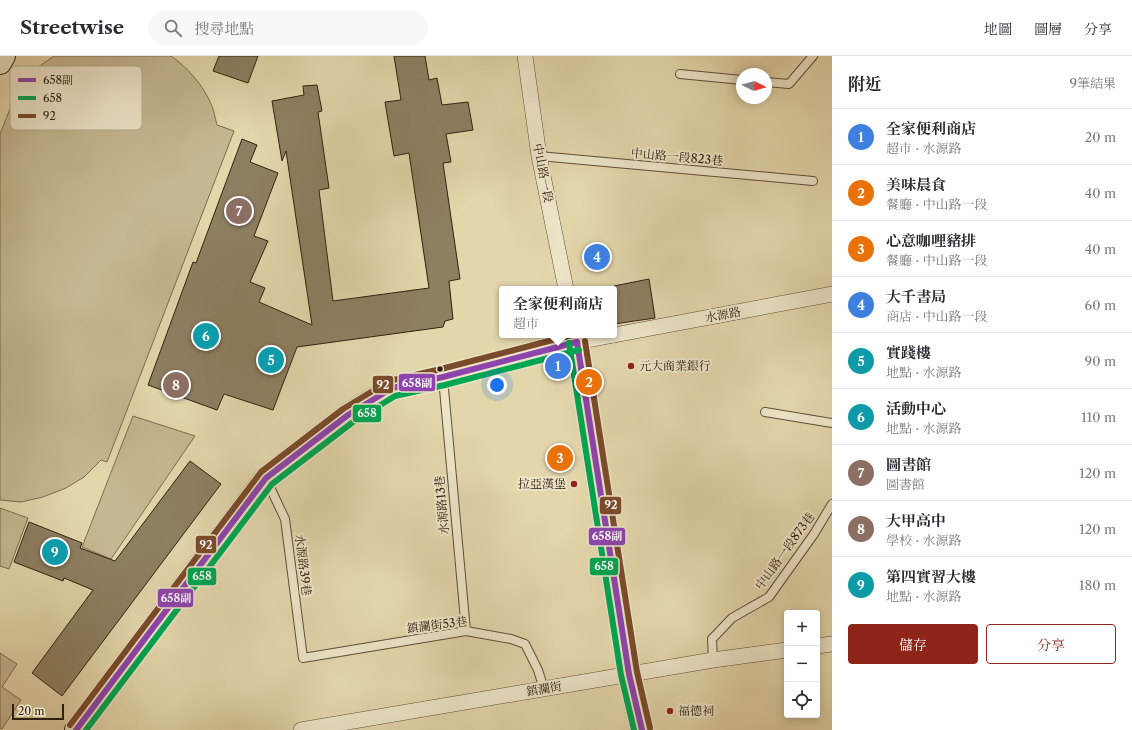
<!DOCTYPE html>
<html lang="zh-TW">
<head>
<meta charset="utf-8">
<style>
	body { margin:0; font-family:"Libre Caslon Text","Noto Serif TC",serif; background:#f7f7f7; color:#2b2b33 }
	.controls { position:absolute; right:12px; bottom:12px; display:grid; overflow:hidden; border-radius:4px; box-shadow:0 2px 10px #0003 }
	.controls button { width:36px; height:36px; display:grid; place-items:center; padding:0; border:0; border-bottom:1px solid #e1e1e2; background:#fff; color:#2b2b33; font:20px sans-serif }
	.compass { position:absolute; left:736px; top:12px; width:36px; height:36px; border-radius:50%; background:#fff; box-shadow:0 2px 10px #0003; rotate:95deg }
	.scale { position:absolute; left:12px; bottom:10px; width:52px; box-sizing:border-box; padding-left:4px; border:2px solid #312010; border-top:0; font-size:11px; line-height:14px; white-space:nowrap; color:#312010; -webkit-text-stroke:3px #ede4c8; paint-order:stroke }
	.you { position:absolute; left:497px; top:329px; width:14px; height:14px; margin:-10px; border:3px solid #fff; border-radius:50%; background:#1a73e8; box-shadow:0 0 0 6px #1a73e833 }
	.badge { display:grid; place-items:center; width:26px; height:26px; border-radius:50%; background:#8f2418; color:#fff; font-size:13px; font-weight:700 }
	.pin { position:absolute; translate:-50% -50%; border:2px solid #fff; box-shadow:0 1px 4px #0006 }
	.popup { position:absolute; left:499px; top:230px; width:118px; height:52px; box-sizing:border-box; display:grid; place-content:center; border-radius:4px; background:#fff; filter:drop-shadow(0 1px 3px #0005); font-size:13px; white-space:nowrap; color:#7c7c81 }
	.popup b { font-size:15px; color:#2b2b33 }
	.popup::after { content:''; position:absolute; left:50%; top:100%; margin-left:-8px; border:8px solid transparent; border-top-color:#fff }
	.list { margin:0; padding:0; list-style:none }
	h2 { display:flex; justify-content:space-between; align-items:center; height:52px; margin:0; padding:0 16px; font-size:17px }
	h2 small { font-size:13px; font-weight:400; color:#7c7c81 }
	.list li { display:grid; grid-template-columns:26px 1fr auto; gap:12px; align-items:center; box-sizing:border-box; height:56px; padding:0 16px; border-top:1px solid #e1e1e2 }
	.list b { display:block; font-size:15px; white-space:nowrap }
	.list p { margin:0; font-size:13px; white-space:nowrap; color:#7c7c81 }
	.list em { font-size:13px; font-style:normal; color:#7c7c81 }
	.actions { display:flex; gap:8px; padding:12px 16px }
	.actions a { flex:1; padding:9px 0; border:1px solid #8f2418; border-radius:4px; text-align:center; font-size:14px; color:#8f2418 }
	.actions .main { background:#8f2418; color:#fff }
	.icon { flex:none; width:22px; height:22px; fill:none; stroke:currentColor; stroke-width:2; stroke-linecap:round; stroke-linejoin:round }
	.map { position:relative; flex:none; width:832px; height:674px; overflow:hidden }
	header { display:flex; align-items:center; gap:24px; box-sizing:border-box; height:56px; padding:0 20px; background:#fff; border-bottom:1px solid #e1e1e2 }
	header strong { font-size:19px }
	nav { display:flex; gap:22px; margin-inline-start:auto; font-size:14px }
	.search { width:280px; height:36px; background:#f7f7f7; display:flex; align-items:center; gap:10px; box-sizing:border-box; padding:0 14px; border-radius:22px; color:#7c7c81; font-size:15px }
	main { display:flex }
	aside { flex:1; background:#fff }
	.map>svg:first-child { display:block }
</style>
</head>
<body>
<header>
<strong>Streetwise</strong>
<div class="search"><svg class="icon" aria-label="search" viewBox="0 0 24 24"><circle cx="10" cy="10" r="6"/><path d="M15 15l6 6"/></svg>搜尋地點</div>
<nav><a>地圖</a><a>圖層</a><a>分享</a></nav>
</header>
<main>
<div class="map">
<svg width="832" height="674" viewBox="0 0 832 674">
	<rect width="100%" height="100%" fill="#e3d6ab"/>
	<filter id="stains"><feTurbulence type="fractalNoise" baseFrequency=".005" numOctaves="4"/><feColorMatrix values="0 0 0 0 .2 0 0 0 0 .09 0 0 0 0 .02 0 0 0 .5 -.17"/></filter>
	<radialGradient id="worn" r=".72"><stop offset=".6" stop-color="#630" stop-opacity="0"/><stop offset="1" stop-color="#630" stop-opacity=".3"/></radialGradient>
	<!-- green -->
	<g fill="#c5b791" stroke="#7b6c50">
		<path d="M54,0H171C187,11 203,29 211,48C214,54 215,62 217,69L234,75L107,406L101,404L84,421L66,432L43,441L21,446L0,444V78L15,40L30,17Z"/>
		<polygon points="133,360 195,380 111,503 82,491"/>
		<polygon points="0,452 28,462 9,513 0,510"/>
		<polygon points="0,597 17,608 2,631 21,644 2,673 0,672"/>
	</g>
	<!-- building -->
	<g fill="#8e7f61" stroke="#312010">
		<polygon points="219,0 258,0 248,27 213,15"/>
		<polygon points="394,0 425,0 429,24 437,22 442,49 468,46 473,74 446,78 451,106 443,107 460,223 449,225 453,263 445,265 443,271 297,291 273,354 224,338 217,354 148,329 193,206 196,207 242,83 257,89 250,106 278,117 254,180 268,185 250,226 265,232 259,246 312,269 286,95 282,105 272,45 304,39 303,30 317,29 322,55 318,56 329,132 319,134 333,245 429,232 409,97 394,100 385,46 401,44"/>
		<polygon points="649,223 655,262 614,268 614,230"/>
		<polygon points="190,405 221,428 62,640 32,617 93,534 64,522 63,525 14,506 29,466 82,487 80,492 115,505"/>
	</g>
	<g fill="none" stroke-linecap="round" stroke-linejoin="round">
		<!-- lane casing -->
		<g stroke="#5e4e37" stroke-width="10">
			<g id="lane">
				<polyline points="680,18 742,24"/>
				<polyline points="766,26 789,28 813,0"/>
				<polyline points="539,100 813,125"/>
				<polyline points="443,322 466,575"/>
				<polyline points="765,356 832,367"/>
				<polyline points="267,425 285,463 303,602 466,575 511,583 525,588 538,614 544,633"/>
				<polyline points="713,604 712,583 732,562 769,541 814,478 832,448"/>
			</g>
		</g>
		<!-- street casing -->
		<g stroke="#5e4e37" stroke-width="16">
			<g id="street">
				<polyline points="525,0 539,100 566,233"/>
				<polyline points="576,279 577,286 614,279"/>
				<polyline points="614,279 832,238"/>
				<polyline points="817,590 832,588"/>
				<polyline points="301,674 713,604 787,594"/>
			</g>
		</g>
		<!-- secondary casing -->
		<g stroke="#312010" stroke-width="24">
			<g id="secondary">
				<polyline points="0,7 4,0"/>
				<polyline points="76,674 266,422 348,359 392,332 443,321 577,286 629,618 642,674"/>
			</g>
		</g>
		<!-- lane -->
		<use href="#lane" stroke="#ede4c8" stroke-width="8"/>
		<!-- street -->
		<use href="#street" stroke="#ede4c8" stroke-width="15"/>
		<!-- secondary -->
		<use href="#secondary" stroke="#ede4c8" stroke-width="22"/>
		<!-- bus-1 casing -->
		<g stroke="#ede4c8" stroke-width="9">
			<g id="bus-1">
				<polyline points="577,286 629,618 642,674"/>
				<polyline points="76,674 266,422 348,359 392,332 443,321 577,286"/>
			</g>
		</g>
		<!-- bus-2 casing -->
		<g stroke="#ede4c8" stroke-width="9">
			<g id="bus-2">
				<polyline points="569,287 621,619 634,674"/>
				<polyline points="86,674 272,428 353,366 395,340 445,329 579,294"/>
			</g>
		</g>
		<!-- bus-3 casing -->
		<g stroke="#ede4c8" stroke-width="9">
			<g id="bus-3">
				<polyline points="585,285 637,616 650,672"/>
				<polyline points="70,669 261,416 343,353 389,325 441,313 572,279"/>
			</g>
		</g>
		<!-- bus-1 -->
		<use href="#bus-1" stroke="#8e44ad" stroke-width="6"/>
		<!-- bus-2 -->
		<use href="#bus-2" stroke="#00a651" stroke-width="6"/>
		<!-- bus-3 -->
		<use href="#bus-3" stroke="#7a4b2a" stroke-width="6"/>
	</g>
	<!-- markers -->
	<g fill="#8f2418" stroke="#ede4c8" stroke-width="1.5">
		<circle cx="631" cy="310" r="4"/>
		<circle cx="574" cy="428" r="4"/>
		<circle cx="670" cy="655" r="4"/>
	</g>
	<circle fill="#312010" stroke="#ede4c8" stroke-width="1.5" cx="440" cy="313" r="3.5"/>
	<g text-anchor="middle" stroke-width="4" stroke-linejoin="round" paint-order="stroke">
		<!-- street labels -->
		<g font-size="12" fill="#312010" stroke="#ede4c8">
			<text transform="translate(677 101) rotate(5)" y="4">中山路一段823巷</text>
			<text transform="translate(543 117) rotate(79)" y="4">中山路一段</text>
			<text transform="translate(723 259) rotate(-11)" y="4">水源路</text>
			<text transform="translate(442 449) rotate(-95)" y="4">水源路13巷</text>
			<text transform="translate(785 495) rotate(-54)" y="4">中山路一段873巷</text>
			<text transform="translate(303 509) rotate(83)" y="4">水源路39巷</text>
			<text transform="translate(437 569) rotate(-7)" y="4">鎮瀾街53巷</text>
			<text transform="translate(544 633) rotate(-10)" y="4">鎮瀾街</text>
		</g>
		<!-- poi labels -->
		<g font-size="12" fill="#312010" stroke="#ede4c8" text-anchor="start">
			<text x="639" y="314">元大商業銀行</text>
			<text x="566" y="432" text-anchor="end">拉亞漢堡</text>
			<text x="678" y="659">福德祠</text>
		</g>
	</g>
	<!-- legend -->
	<rect x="10" y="10" width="132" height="64" rx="6" fill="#ede4c8" stroke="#b5a991" stroke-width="1"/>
	<rect x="18" y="22" width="18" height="4" fill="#8e44ad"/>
	<rect x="18" y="40" width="18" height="4" fill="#00a651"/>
	<rect x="18" y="58" width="18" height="4" fill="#7a4b2a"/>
	<g font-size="11" fill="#312010">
		<text x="43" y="28">658副</text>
		<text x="43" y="46">658</text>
		<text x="43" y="64">92</text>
	</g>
	<g stroke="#ede4c8" stroke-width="1.5">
		<rect x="398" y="317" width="38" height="19" rx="4" fill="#8e44ad"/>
		<rect x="372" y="319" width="22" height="19" rx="4" fill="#7a4b2a"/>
		<rect x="352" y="348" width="30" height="19" rx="4" fill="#00a651"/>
		<rect x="599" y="440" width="23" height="19" rx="4" fill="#7a4b2a"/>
		<rect x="588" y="471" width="38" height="19" rx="4" fill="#8e44ad"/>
		<rect x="195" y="479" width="22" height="19" rx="4" fill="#7a4b2a"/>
		<rect x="589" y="501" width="30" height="19" rx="4" fill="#00a651"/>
		<rect x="187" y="511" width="30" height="19" rx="4" fill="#00a651"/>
		<rect x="157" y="532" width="37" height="20" rx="4" fill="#8e44ad"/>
	</g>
	<g font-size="11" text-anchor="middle" font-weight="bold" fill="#fff">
		<text x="417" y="331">658副</text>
		<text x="383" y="333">92</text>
		<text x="367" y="361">658</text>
		<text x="611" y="453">92</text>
		<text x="607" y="484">658副</text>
		<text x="206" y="493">92</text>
		<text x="604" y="514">658</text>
		<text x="202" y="524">658</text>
		<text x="176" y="546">658副</text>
	</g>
	<rect width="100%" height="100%" filter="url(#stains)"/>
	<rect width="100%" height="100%" fill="url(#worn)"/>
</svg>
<div class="controls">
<button>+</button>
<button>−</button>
<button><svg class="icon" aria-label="locate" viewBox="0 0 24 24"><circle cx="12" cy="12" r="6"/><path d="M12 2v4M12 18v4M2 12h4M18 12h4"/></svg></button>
</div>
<svg class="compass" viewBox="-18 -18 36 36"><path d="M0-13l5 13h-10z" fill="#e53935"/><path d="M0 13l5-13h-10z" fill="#7c7c81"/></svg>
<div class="scale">20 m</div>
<div class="you"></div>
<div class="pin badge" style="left:558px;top:310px;background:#3f7fe0">1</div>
<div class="popup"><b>全家便利商店</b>超市</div>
<div class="pin badge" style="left:589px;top:326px;background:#e8710a">2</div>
<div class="pin badge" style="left:560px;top:402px;background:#e8710a">3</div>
<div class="pin badge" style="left:597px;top:201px;background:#3f7fe0">4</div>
<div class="pin badge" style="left:271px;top:304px;background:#0f9aa8">5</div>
<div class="pin badge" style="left:206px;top:280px;background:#0f9aa8">6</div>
<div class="pin badge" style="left:239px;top:155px;background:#8d6e63">7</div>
<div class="pin badge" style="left:176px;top:329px;background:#8d6e63">8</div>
<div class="pin badge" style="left:55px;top:496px;background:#0f9aa8">9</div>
</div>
<aside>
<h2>附近<small>9筆結果</small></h2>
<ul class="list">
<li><span class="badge" style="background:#3f7fe0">1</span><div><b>全家便利商店</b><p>超市 · 水源路</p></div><em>20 m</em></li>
<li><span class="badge" style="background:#e8710a">2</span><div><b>美味晨食</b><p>餐廳 · 中山路一段</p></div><em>40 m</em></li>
<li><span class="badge" style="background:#e8710a">3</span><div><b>心意咖哩豬排</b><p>餐廳 · 中山路一段</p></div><em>40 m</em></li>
<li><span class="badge" style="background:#3f7fe0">4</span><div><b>大千書局</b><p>商店 · 中山路一段</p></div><em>60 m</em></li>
<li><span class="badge" style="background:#0f9aa8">5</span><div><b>實踐樓</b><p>地點 · 水源路</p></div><em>90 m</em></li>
<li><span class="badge" style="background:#0f9aa8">6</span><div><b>活動中心</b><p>地點 · 水源路</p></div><em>110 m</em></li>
<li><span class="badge" style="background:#8d6e63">7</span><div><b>圖書館</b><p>圖書館</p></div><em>120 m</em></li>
<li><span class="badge" style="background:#8d6e63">8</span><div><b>大甲高中</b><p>學校 · 水源路</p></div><em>120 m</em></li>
<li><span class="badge" style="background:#0f9aa8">9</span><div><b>第四實習大樓</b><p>地點 · 水源路</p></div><em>180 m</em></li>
</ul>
<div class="actions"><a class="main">儲存</a><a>分享</a></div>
</aside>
</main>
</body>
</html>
